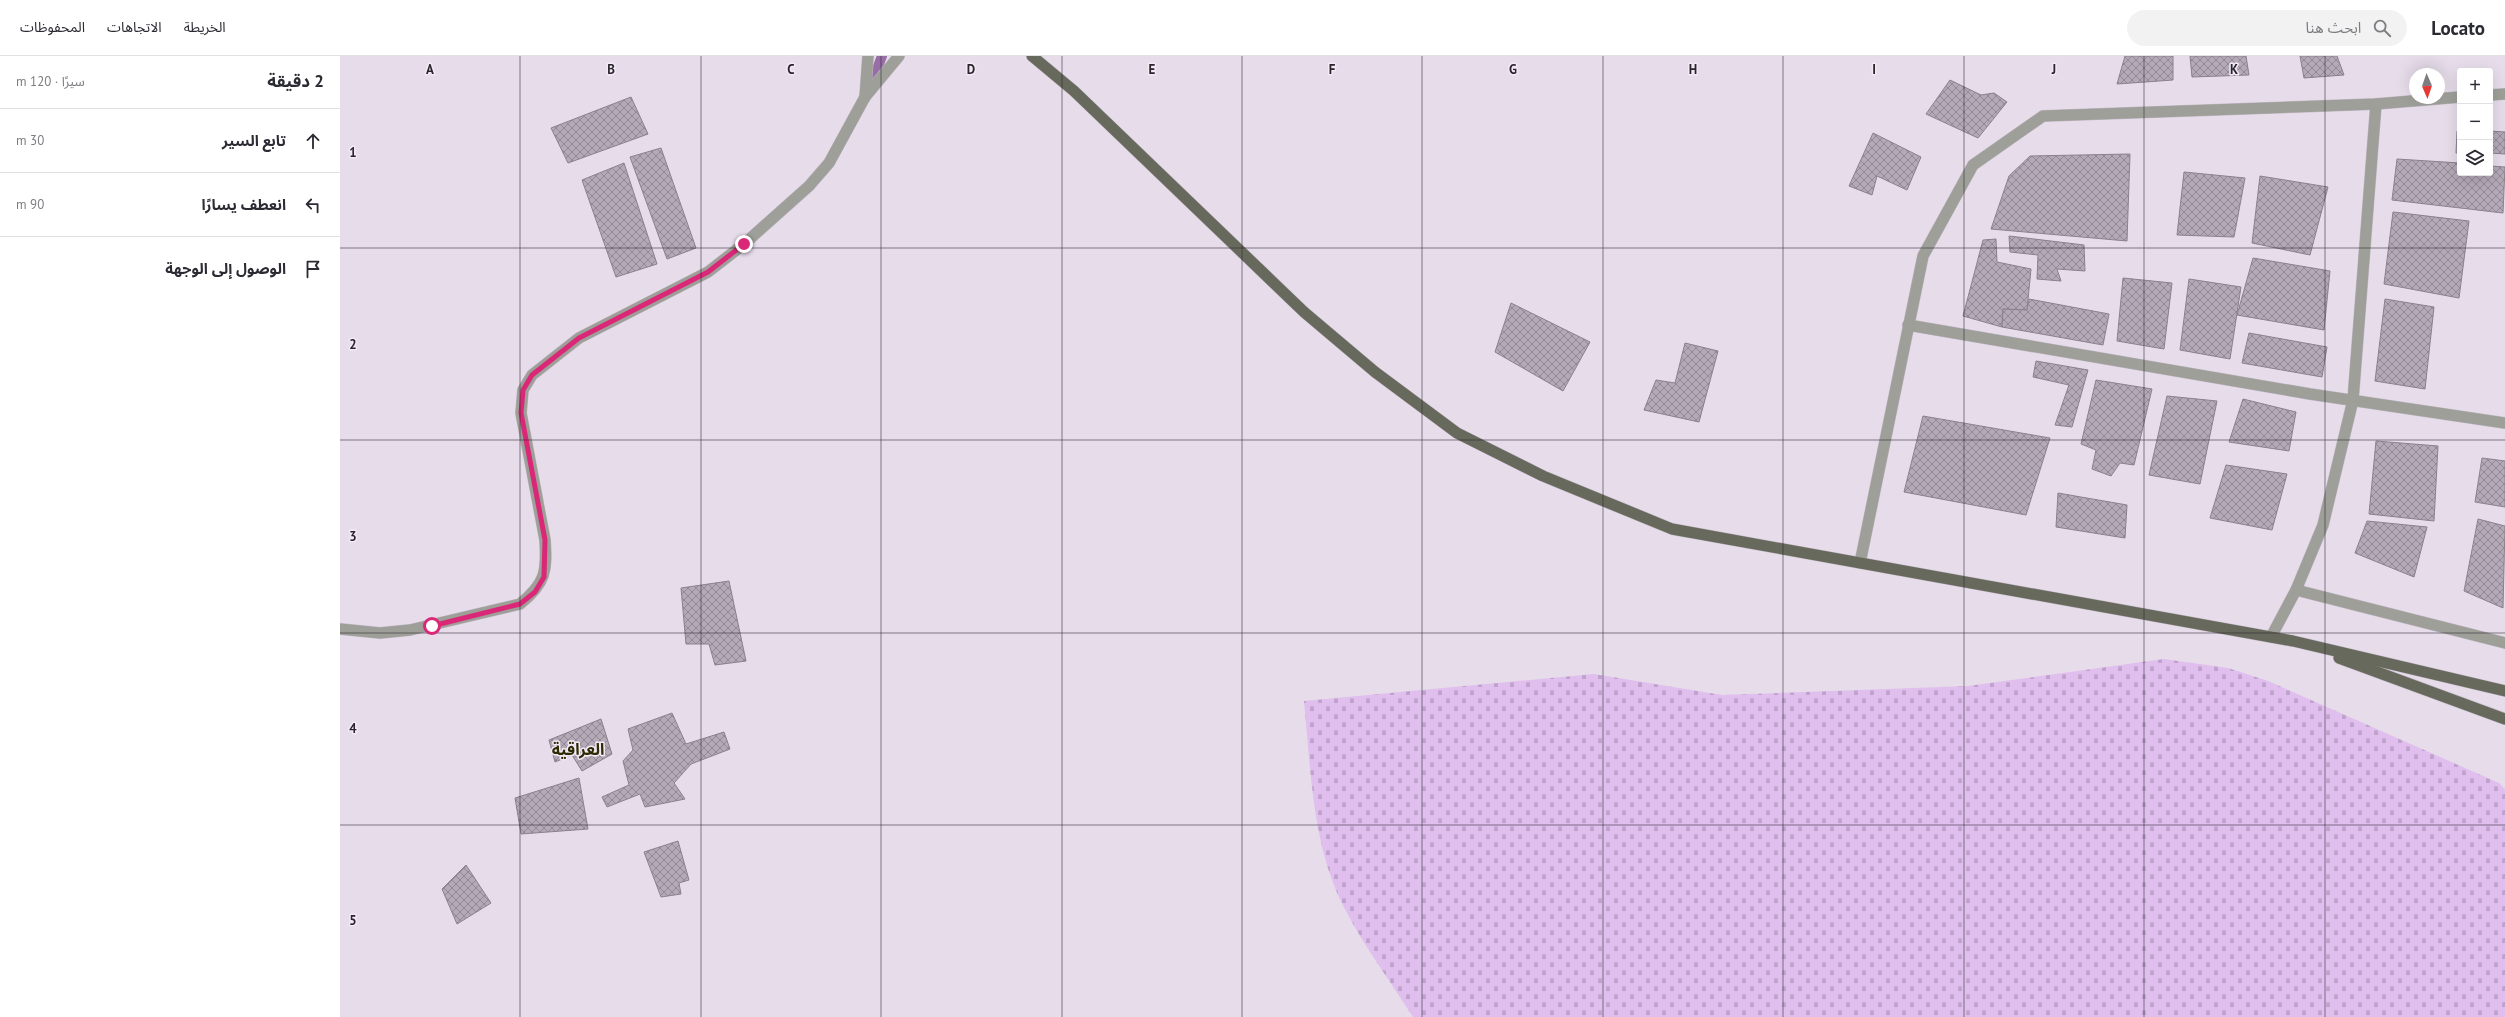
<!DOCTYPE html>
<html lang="ar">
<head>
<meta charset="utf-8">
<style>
	body { margin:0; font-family:"PT Sans","Noto Sans Arabic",sans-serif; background:#f2f2f3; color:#2b2b33; direction:rtl }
	.controls { position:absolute; right:12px; top:12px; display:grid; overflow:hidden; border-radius:4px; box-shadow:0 4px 16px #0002 }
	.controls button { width:36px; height:36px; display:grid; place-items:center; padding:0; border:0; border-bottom:1px solid #e1e1e2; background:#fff; color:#2b2b33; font:20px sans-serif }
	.compass { position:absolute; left:2069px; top:12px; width:36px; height:36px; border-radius:50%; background:#fff; box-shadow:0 4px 16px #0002; rotate:178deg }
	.stop { position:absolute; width:12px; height:12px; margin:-9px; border:3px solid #db2777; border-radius:50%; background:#fff }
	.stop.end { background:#db2777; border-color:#fff; box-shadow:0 1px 4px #0008 }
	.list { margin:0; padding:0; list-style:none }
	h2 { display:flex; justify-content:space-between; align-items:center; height:52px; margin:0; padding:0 16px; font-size:17px }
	h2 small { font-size:13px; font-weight:400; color:#7c7c81 }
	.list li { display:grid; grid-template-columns:26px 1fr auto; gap:12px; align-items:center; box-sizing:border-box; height:64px; padding:0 16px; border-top:1px solid #e1e1e2 }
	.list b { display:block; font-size:15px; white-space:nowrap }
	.list em { font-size:13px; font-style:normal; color:#7c7c81 }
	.icon { flex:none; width:22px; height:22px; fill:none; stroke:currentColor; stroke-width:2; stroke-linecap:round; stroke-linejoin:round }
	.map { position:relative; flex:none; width:2165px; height:961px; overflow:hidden; direction:ltr }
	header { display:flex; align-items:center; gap:24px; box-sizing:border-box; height:56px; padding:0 20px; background:#fff; border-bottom:1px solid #e1e1e2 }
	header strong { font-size:19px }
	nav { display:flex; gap:22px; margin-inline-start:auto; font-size:14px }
	.search { width:280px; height:36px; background:#f2f2f3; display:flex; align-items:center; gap:10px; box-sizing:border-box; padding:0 14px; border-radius:22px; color:#7c7c81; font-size:15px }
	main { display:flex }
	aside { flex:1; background:#fff }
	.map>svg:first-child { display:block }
</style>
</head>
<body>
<header>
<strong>Locato</strong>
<div class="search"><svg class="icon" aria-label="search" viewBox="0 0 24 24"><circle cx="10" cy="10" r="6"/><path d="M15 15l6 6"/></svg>ابحث هنا</div>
<nav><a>الخريطة</a><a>الاتجاهات</a><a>المحفوظات</a></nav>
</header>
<main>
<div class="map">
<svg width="2165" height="961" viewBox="0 0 2165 961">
	<defs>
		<pattern id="cemetery-stones" width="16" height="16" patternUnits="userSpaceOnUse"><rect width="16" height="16" fill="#e0beee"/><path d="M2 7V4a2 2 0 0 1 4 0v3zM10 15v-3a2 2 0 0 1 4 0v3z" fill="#c0a3cc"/></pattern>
		<pattern id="building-cross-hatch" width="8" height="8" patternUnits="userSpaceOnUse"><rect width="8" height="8" fill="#b3a9b7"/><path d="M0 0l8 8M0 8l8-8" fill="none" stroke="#928995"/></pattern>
	</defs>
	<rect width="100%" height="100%" fill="#e6dcea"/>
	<!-- cemetery -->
	<path fill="url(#cemetery-stones)" d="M1824,603L1888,612L1928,625L2159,727L2165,733V961H1073C1051,926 1025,892 1006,855C972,792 971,715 964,645L1254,618L1382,639L1628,630Z"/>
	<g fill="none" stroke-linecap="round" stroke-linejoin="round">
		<!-- stream -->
		<polyline stroke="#976fa6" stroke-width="10" points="529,34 542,0"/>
	</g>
	<!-- building -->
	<g fill="url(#building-cross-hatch)" stroke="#8a818e">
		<polygon points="1785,0 1833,0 1833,24 1777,28"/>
		<polygon points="1850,0 1906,0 1909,19 1852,21"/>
		<polygon points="1960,0 1997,0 2004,19 1964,22"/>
		<polygon points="1610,24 1641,39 1654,37 1667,46 1638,82 1586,58"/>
		<polygon points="291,41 308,78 228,107 211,72"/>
		<polygon points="2117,75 2120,75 2120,97 2116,97"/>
		<polygon points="2150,75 2165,76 2165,98 2150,97"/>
		<polygon points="1533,77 1581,101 1567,134 1537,120 1532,139 1509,130"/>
		<polygon points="321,92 356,192 327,203 290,101"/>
		<polygon points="1790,98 1787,185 1651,173 1669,120 1690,100"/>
		<polygon points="2057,103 2120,107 2120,117 2150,117 2150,110 2165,111 2163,157 2052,144"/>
		<polygon points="284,107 317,208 276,221 242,124"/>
		<polygon points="1844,116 1905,122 1894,181 1837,179"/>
		<polygon points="1920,120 1988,131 1970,199 1912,187"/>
		<polygon points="2053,156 2129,165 2119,242 2044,228"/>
		<polygon points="1669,180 1744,189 1745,215 1717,213 1721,225 1697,223 1698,199 1670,196"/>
		<polygon points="1656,183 1657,206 1691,213 1687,254 1663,253 1662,271 1623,260 1643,184"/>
		<polygon points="1913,202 1990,215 1984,274 1897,259"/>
		<polygon points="1783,222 1832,227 1824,293 1777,285"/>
		<polygon points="1849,223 1901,231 1890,303 1840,294"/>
		<polygon points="1689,243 1769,258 1763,289 1662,271 1663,253 1687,254"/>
		<polygon points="2045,243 2094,251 2085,333 2035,325"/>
		<polygon points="1171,247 1250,286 1223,335 1155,296"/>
		<polygon points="1909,277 1987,291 1982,321 1902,307"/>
		<polygon points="1345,287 1378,295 1359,366 1304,354 1316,324 1335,327"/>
		<polygon points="1696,305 1748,314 1732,371 1715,369 1729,329 1693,321"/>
		<polygon points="1756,324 1812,333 1794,409 1780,407 1771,420 1752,413 1756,394 1741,388"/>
		<polygon points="1827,340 1877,345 1860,428 1809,419"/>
		<polygon points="1903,343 1956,356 1949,395 1889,386"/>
		<polygon points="1583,360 1710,382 1686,459 1564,436"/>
		<polygon points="2036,385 2098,390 2094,465 2029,458"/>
		<polygon points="2142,402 2165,405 2165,451 2135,446"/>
		<polygon points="1886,409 1947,418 1932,474 1870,462"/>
		<polygon points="1718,437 1787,449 1785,482 1716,471"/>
		<polygon points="2138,463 2165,470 2163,552 2124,535"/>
		<polygon points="2027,465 2087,471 2074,521 2015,497"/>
		<polygon points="389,525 406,605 375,609 369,588 346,588 341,532"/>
		<polygon points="332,657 346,688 384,676 390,693 351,708 334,727 345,743 305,751 300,738 267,751 262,741 289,729 283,705 293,694 288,673"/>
		<polygon points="261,663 272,698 242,715 232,699 215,706 209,684"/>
		<polygon points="239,722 248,773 181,778 175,742"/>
		<polygon points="338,785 349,824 339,827 341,838 321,841 304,796"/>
		<polygon points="126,809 151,847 117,868 102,833"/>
	</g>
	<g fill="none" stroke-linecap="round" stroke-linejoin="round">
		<!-- minor casing -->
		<g stroke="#c0b7c4" stroke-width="12">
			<g id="minor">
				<polyline points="2150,39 2165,38"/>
				<polyline points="525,41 528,0"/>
				<polyline points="1568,269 1970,338 2165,367"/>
				<polyline points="1520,507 1583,200 1633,109 1703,60 2036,48 2120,41"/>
				<polyline points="1956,534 2165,587"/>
				<path d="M0,573L40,577L70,574L180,548C206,527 207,515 205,484L181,357L183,334L192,319L239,282L368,216L404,188L469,130L489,107L525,41L559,0"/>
				<polyline points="1931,581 1956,534 1983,469 2013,344 2036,48"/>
			</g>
		</g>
		<!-- primary casing -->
		<g stroke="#c0b7c4" stroke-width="12">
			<g id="primary">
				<polyline points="692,0 734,35 964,256 1035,316 1117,377 1203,420 1332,473 1953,585 2165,635"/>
				<polyline points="1999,602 2165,663"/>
			</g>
		</g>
		<!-- minor -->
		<use href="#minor" stroke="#9e9f98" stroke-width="11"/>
		<!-- primary -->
		<use href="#primary" stroke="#68695d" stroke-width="11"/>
	</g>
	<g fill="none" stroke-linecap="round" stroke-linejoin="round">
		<!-- route -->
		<polyline stroke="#db2777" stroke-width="5" points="92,570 180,548 195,536 204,521 205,484 181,357 183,334 192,319 239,282 368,216 404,188"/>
	</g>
	<!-- grid -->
	<path fill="none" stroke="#29252b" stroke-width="1" stroke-opacity="0.55" d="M180,0V961M361,0V961M541,0V961M722,0V961M902,0V961M1082,0V961M1263,0V961M1443,0V961M1624,0V961M1804,0V961M1985,0V961M0,192H2165M0,384H2165M0,577H2165M0,769H2165"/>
	<g text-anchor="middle" stroke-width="3" stroke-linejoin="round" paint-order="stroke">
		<!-- district labels -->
		<g font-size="16" font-weight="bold" fill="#2b2c02" stroke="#f3e9f7">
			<text x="238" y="699">العراقية</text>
		</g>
	</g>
	<g font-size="13" text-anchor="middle" font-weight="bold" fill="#29252b" stroke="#f3e9f7" stroke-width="3" stroke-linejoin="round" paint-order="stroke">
		<text x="90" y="18">A</text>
		<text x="271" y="18">B</text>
		<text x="451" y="18">C</text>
		<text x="631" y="18">D</text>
		<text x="812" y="18">E</text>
		<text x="992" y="18">F</text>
		<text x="1173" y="18">G</text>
		<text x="1353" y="18">H</text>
		<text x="1534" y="18">I</text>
		<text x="1714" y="18">J</text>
		<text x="1894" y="18">K</text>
		<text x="13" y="101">1</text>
		<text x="13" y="293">2</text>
		<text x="13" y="485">3</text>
		<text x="13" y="677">4</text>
		<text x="13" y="869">5</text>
	</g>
</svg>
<div class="controls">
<button>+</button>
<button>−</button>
<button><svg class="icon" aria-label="layers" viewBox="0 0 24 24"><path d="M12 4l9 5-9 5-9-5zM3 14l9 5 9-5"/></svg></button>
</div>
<svg class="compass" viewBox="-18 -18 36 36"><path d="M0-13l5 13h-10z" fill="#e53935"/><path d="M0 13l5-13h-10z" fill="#7c7c81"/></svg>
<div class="stop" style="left:92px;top:570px"></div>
<div class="stop end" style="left:404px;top:188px"></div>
</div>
<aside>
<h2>2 دقيقة<small>سيرًا · 120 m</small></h2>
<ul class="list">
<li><svg class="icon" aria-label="ahead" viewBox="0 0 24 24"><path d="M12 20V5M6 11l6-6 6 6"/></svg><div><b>تابع السير</b></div><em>30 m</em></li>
<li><svg class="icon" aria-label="left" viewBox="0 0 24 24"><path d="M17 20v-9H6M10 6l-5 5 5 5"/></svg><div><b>انعطف يسارًا</b></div><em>90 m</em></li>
<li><svg class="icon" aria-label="arrive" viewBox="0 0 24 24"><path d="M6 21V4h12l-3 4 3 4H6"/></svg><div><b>الوصول إلى الوجهة</b></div></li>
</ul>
</aside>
</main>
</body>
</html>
